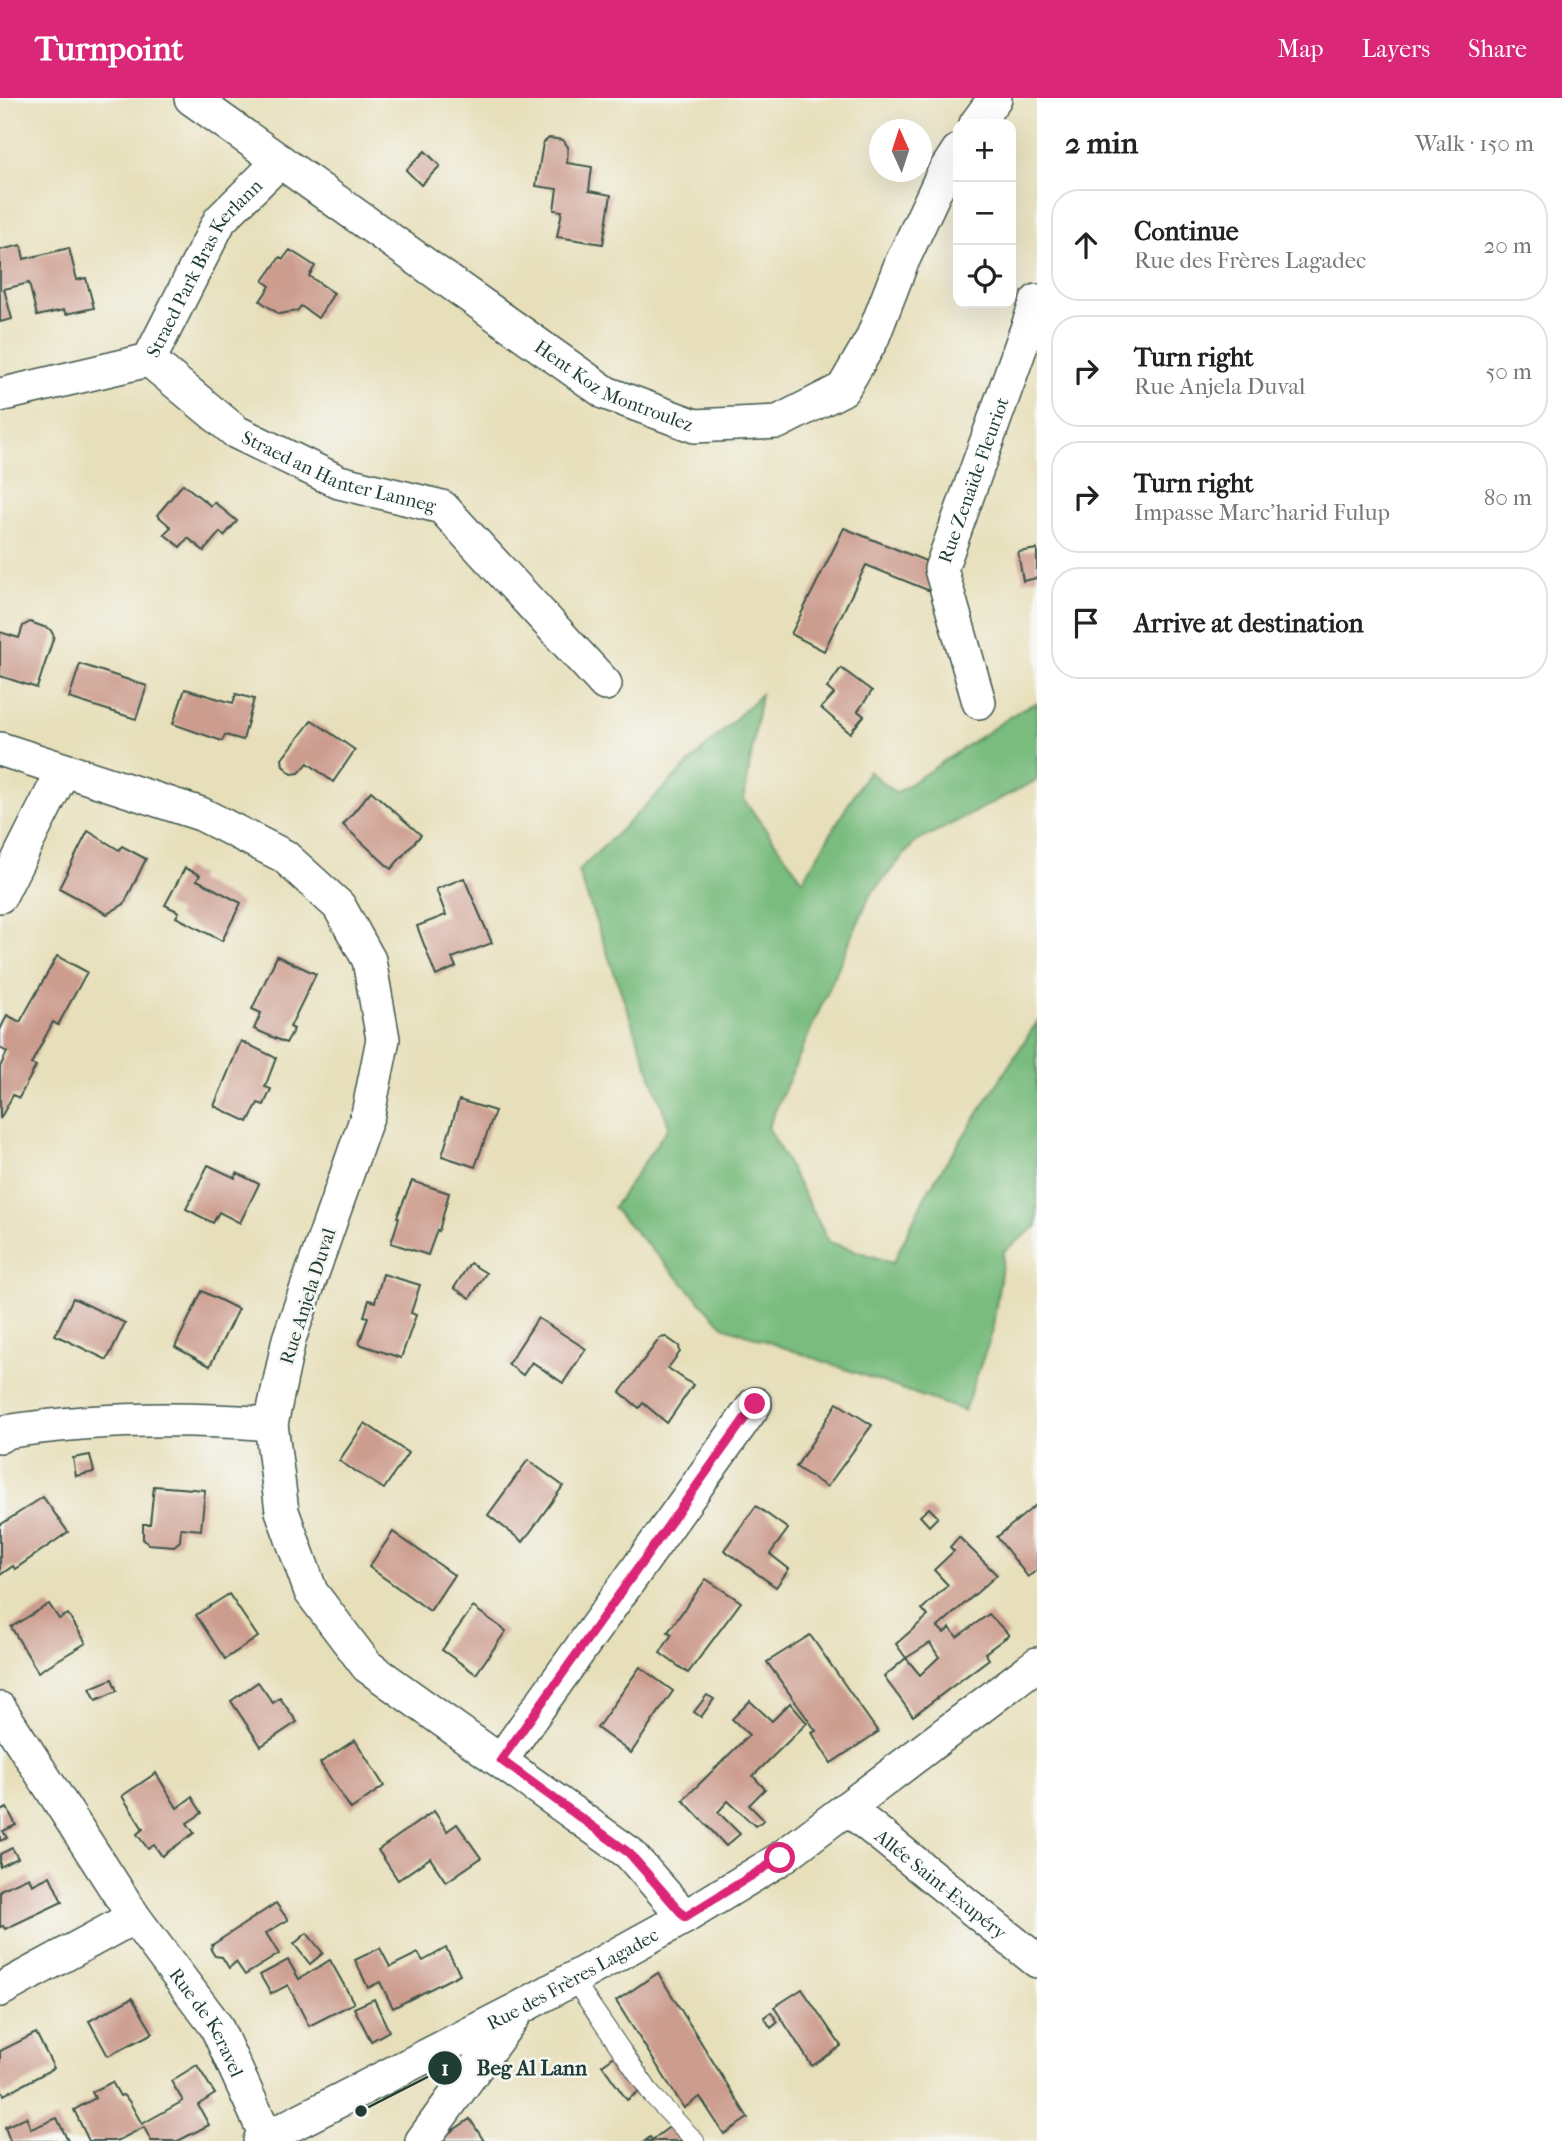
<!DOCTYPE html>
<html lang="en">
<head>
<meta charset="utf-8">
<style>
	body { margin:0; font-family:"IM FELL French Canon",serif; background:#f6f6f6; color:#222 }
	.controls { position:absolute; right:21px; top:21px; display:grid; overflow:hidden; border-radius:14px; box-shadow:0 7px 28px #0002 }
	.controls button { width:63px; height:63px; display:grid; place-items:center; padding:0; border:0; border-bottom:2px solid #e0e0e0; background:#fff; color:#222; font:35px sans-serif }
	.compass { position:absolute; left:869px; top:21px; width:63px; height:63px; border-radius:50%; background:#fff; box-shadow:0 7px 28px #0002; rotate:357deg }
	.stop { position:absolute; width:21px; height:21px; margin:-16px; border:5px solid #db2777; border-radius:50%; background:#fff }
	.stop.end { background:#db2777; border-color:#fff; box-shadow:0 2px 7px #0008 }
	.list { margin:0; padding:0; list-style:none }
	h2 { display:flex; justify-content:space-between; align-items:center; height:91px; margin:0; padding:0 28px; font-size:30px }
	h2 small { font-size:23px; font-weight:400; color:#767676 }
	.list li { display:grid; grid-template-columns:46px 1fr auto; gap:21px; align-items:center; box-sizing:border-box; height:112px; margin:0 14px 14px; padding:0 14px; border:2px solid #e0e0e0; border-radius:28px }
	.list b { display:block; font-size:26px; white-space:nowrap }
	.list p { margin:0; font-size:23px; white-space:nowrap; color:#767676 }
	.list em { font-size:23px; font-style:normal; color:#767676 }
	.icon { flex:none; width:38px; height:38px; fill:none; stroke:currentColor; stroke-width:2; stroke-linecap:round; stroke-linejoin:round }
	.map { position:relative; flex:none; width:1037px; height:2043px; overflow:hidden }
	header { display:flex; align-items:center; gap:42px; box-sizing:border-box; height:98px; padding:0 35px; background:#db2777; color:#fff }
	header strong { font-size:33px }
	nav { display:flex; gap:38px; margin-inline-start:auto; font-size:24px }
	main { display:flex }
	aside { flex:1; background:#fff }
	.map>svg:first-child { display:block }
</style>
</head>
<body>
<header>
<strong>Turnpoint</strong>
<nav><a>Map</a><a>Layers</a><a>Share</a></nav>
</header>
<main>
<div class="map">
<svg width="1037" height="2043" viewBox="0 0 1037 2043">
	<rect width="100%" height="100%" fill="#f6f6f2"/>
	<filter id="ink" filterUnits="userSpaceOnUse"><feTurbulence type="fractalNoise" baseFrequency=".0143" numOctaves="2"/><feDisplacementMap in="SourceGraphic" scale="14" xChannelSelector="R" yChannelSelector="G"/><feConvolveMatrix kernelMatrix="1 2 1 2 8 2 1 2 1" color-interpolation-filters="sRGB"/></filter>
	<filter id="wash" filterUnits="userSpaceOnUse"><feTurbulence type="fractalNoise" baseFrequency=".00686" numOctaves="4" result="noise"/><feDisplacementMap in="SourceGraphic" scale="28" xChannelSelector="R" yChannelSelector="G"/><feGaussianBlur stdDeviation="1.57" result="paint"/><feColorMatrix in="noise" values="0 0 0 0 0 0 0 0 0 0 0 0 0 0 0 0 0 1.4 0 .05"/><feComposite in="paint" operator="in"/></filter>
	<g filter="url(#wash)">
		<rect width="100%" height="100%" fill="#e7dfba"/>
		<!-- forest -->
		<polygon fill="#79bc7e" stroke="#4c7c59" stroke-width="2" points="761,596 744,702 803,782 868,673 896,695 1022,611 1037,605 1037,682 914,745 870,797 768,1029 829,1144 893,1165 926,1096 1037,924 1037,1128 1004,1153 992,1235 964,1313 723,1228 613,1110 669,1028 578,773"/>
		<g id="blocks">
			<!-- building -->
			<g fill="#cc9c8e">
				<polygon points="549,40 563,42 568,49 567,65 592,69 589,93 611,97 603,146 557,139 562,113 554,112 557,91 536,88 543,45"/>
				<polygon points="425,53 440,68 421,87 406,72"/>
				<polygon points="21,147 24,161 69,150 77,182 86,180 94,210 66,216 64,212 37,218 29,185 4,191 12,221 0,224 0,152"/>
				<polygon points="290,152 315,168 309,178 334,195 318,220 301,208 297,213 279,216 260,203 270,188 263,183 280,159 283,161"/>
				<polygon points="183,386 211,408 214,404 237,423 224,438 220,434 204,453 188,440 180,449 164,436 171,429 157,417"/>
				<polygon points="844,430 933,466 930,493 866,467 824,553 791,536"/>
				<polygon points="1037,451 1037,480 1023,483 1018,454"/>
				<polygon points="30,524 50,531 54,538 37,590 0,578 0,534 19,540 23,528"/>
				<polygon points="80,566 147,588 136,621 69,600"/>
				<polygon points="841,570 872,593 858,613 864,618 850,635 821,610 834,596 827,590"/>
				<polygon points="185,591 233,605 236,596 254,601 243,642 225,637 222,643 173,626"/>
				<polygon points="312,622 355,652 333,684 308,665 299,675 292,676 283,668 282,661"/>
				<polygon points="371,693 421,737 391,771 343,727"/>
				<polygon points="88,733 119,752 122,748 146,761 124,806 107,816 59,790"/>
				<polygon points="185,770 200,777 197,782 241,805 222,843 176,819 179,814 165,807"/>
				<polygon points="464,780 492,845 452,860 456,869 436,878 417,828 446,817 436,791"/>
				<polygon points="57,858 87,874 58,927 53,924 31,966 36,968 19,1000 13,997 0,1021 0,969 7,954 0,950 0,932 7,917 20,924"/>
				<polygon points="277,858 316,876 290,929 294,931 286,945 254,931 261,915 252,911"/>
				<polygon points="241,943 276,960 265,989 271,991 264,1007 258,1005 248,1024 214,1008"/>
				<polygon points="459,1002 495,1013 475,1069 442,1058"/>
				<polygon points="208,1067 235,1080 237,1075 259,1086 240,1125 219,1114 213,1125 186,1111"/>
				<polygon points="412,1083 449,1095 439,1133 437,1132 428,1157 391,1145 399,1120 397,1119"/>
				<polygon points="470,1165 486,1175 470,1200 454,1190"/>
				<polygon points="383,1176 420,1187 411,1215 416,1217 401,1260 359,1246 368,1219 364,1218 369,1202 375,1204"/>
				<polygon points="202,1193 238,1211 210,1268 175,1249"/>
				<polygon points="73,1200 125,1225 107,1262 55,1237"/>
				<polygon points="538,1220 586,1251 563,1285 532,1264 523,1277 508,1266"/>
				<polygon points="666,1239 679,1248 680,1254 668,1270 693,1287 667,1325 643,1305 639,1310 620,1294 660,1240"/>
				<polygon points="837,1305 872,1327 827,1389 796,1369"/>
				<polygon points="365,1325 408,1355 384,1391 339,1363"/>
				<polygon points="90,1357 94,1374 76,1378 73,1360"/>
				<polygon points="528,1362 563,1388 523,1444 488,1417"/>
				<polygon points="154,1388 205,1392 201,1432 181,1430 180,1443 174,1448 148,1446 143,1441 143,1426 150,1426"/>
				<polygon points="43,1399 68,1434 15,1471 13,1468 0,1477 0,1427"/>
				<polygon points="1037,1406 1037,1472 1028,1479 997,1439"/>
				<polygon points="756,1408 788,1431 770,1456 789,1471 776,1489 724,1452"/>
				<polygon points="929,1410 938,1419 929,1428 920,1418"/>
				<polygon points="393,1434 454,1477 430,1513 369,1469"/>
				<polygon points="959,1439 997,1477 938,1529 944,1535 950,1530 957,1539 989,1516 1009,1537 985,1555 989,1561 913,1618 884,1579 906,1560 920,1577 939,1559 930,1545 906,1560 896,1546 928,1518 922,1511 948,1487 934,1472 954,1453 950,1449"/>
				<polygon points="706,1481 741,1504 688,1575 660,1555 672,1536 668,1534"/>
				<polygon points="229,1496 258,1539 225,1561 196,1517"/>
				<polygon points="49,1506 59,1521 68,1516 86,1545 38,1574 11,1529"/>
				<polygon points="473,1509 506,1533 476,1576 442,1552"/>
				<polygon points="810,1537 878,1634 831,1665 812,1635 816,1633 767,1564"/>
				<polygon points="640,1569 673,1593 631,1655 597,1630"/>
				<polygon points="112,1581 117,1593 96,1602 90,1590"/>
				<polygon points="258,1584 273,1605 280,1600 297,1624 261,1648 231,1603"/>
				<polygon points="707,1597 714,1601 701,1619 694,1614"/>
				<polygon points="750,1603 772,1623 790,1605 807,1625 753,1678 765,1691 749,1707 764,1722 755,1728 728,1703 718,1714 740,1736 726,1748 683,1702 749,1637 732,1621"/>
				<polygon points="355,1642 384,1688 351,1711 320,1665"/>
				<polygon points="156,1675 177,1710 192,1699 202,1715 187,1725 194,1735 162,1758 154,1747 148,1751 137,1736 143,1731 122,1698"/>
				<polygon points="7,1710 16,1727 3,1733 7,1740 0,1743 0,1713"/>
				<polygon points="434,1713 447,1733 457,1726 481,1760 446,1784 430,1760 398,1782 378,1752"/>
				<polygon points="12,1750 18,1760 0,1769 0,1756"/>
				<polygon points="50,1778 62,1804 5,1831 3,1828 0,1829 0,1792 29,1779 32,1787"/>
				<polygon points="276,1805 288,1822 266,1835 279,1856 245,1877 236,1864 229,1870 222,1859 215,1858 211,1852 212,1847"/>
				<polygon points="307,1835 323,1855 310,1866 294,1846"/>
				<polygon points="380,1850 390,1869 418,1855 423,1863 446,1850 460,1876 393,1910 380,1884 368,1890 355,1862"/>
				<polygon points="288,1862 299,1881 330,1862 354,1905 309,1928 288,1887 271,1896 260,1877"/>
				<polygon points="658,1875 748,2020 724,2036 700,1999 684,2010 616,1903"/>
				<polygon points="802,1891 841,1948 812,1968 774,1909"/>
				<polygon points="132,1900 153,1935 108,1958 89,1923"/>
				<polygon points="374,1901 389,1933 371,1943 354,1910"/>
				<polygon points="771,1914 778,1924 771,1930 764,1919"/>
				<polygon points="36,1935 54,1970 4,1997 0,1989 0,1953"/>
				<polygon points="616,1957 641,1992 627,2002 602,1967"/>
				<polygon points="197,1967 215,1996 198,2007 209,2027 178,2043 151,2043 144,2029 117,2043 89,2043 74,2012 95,2000 92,1994 112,1984 120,1998 123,1997 129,2003 142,2026 183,2003 171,1983"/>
				<polygon points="26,2019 31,2031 57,2020 68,2043 10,2043 5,2029"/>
				<polygon points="470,2021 484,2043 437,2043"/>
				<polygon points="672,2027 689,2043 645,2043 650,2039 652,2042"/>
			</g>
		</g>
	</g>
	<g filter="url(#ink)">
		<use href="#blocks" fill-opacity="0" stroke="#3d5548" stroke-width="2"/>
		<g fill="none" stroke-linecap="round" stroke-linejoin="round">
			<!-- service casing -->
			<g stroke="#3d5548" stroke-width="20">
				<polyline id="service" points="573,1881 652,1997 695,2043"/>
			</g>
			<!-- minor casing -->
			<g stroke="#3d5548" stroke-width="36">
				<g id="minor">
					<path id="s1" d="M191,0L606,295L695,328L778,324L843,291L872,241L901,166L943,76L958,53"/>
					<polyline points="976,26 995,0"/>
					<path id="s2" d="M149,262L236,334L339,384L442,409L605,586"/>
					<path id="s3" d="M0,297L149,262L220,122L280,63"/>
					<path id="s4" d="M979,604L941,471L1037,203"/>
					<polyline points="0,651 201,716 284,758 339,808 369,862 383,941 368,1016 289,1241 271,1326 282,1413 311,1494 367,1568 629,1755 685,1819"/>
					<polyline points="0,798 63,673"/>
					<path d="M0,1338L5,1334C94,1320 181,1319 271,1326"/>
					<path id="s5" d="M0,1611L134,1819L216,1928L267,2040"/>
					<polyline points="501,1662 755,1306"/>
					<path id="s6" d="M847,1710L1037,1863"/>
					<polyline points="0,1892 134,1819"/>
					<path id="s7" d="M260,2043L518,1911L685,1819L780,1761L1037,1566"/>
					<polyline points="422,2043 515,1916"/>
				</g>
			</g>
			<!-- service -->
			<use href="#service" stroke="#fff" stroke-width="18"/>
			<!-- minor -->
			<use href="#minor" stroke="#fff" stroke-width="33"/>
		</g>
	</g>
	<g fill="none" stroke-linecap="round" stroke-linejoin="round" filter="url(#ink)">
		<!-- route -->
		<polyline stroke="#db2777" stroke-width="9" points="755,1306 501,1662 629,1755 685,1819 780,1760"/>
	</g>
	<g text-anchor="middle" stroke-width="5" stroke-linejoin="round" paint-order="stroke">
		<!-- street labels -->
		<g font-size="19" fill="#1f3d34" stroke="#f6f6f2">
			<text dy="7" stroke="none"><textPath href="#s3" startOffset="261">Straed Park Bras Kerlann</textPath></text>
			<text dy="7" stroke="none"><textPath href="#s1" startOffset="513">Hent Koz Montroulez</textPath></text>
			<text dy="7" stroke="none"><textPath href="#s2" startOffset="224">Straed an Hanter Lanneg</textPath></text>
			<text dy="7" stroke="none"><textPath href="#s4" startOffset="233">Rue Zenaïde Fleuriot</textPath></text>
			<text transform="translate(307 1198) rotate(-72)" y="7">Rue Anjela Duval</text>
			<text dy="7" stroke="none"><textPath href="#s6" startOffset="121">Allée Saint-Exupéry</textPath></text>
			<text dy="7" stroke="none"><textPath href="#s7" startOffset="352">Rue des Frères Lagadec</textPath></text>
			<text dy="7" stroke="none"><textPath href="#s5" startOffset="376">Rue de Keravel</textPath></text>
		</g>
	</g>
	<!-- callouts -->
	<path fill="none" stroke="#1f3d34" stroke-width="2.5" d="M361 2013L445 1970"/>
	<g fill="#1f3d34" stroke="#f6f6f2" stroke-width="2.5">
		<circle cx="361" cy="2013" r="7"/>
		<circle cx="445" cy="1970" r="18"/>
	</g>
	<g font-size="21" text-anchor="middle" font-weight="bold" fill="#fff">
		<text x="445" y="1977">1</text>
	</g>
	<g font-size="21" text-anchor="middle" font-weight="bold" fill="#1f3d34" stroke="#f6f6f2" stroke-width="5" stroke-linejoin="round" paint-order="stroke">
		<text x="532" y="1977">Beg Al Lann</text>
	</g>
</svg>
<div class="controls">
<button>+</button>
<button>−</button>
<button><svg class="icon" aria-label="locate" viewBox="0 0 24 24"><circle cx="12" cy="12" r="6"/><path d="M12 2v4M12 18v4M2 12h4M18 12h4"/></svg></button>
</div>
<svg class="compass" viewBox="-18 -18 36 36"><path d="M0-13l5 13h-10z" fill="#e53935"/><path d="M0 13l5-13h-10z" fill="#767676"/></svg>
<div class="stop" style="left:780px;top:1760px"></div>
<div class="stop end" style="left:755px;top:1306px"></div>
</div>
<aside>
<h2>2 min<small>Walk · 150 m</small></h2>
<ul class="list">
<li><svg class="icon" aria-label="ahead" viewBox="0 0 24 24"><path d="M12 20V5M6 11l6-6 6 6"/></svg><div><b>Continue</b><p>Rue des Frères Lagadec</p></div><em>20 m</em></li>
<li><svg class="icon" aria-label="right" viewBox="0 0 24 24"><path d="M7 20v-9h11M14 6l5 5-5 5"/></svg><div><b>Turn right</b><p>Rue Anjela Duval</p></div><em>50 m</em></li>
<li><svg class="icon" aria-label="right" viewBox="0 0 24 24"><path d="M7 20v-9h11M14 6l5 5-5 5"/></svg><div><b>Turn right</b><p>Impasse Marc'harid Fulup</p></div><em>80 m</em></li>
<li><svg class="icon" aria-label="arrive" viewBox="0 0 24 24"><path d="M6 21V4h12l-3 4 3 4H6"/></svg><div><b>Arrive at destination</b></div></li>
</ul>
</aside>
</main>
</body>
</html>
